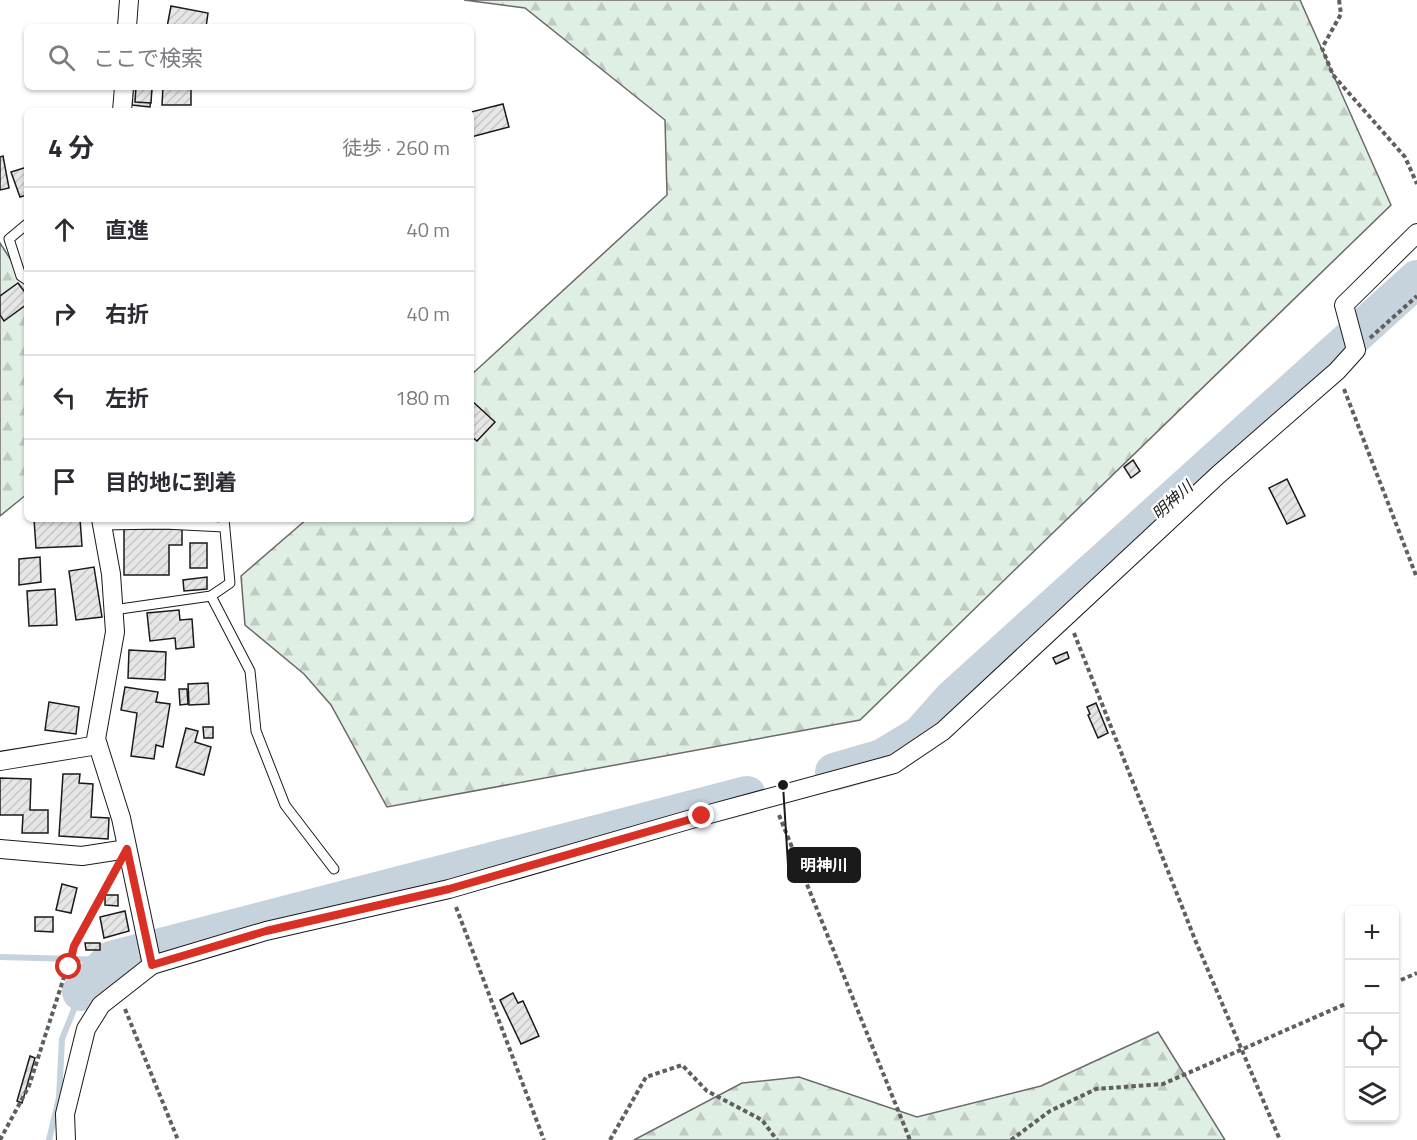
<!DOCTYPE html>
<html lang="ja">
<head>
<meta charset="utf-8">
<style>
	body { margin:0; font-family:"Titillium Web","Noto Sans JP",sans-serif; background:#f2f2f3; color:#2b2b33 }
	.controls { position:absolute; right:18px; bottom:18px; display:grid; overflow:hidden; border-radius:9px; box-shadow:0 2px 4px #0004 }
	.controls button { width:54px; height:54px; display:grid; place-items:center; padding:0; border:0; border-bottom:2px solid #e1e1e2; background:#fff; color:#2b2b33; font:30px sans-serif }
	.stop { position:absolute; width:18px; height:18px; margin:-14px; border:4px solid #d93025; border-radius:50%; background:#fff }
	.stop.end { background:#d93025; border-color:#fff; box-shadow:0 2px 6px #0008 }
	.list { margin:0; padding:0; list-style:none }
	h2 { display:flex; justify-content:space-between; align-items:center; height:78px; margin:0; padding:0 24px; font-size:26px }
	h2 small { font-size:20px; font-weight:400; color:#7c7c81 }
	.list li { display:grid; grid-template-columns:39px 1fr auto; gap:18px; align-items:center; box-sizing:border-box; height:84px; padding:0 24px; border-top:2px solid #e1e1e2 }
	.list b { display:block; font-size:22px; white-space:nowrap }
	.list em { font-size:20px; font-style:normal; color:#7c7c81 }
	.icon { flex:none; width:33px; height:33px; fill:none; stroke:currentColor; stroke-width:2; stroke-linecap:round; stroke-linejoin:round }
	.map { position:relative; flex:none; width:1417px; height:1140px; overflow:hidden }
	.search { position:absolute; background:#fff; box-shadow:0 2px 4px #0004; left:24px; top:24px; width:450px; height:66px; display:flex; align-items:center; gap:15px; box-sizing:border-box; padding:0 21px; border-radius:9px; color:#7c7c81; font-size:22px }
	.panel { position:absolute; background:#fff; box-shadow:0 2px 4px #0004; left:24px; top:108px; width:450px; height:414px; border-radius:9px }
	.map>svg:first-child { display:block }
</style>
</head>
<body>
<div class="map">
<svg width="1417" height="1140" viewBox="0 0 1417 1140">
	<defs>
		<pattern id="forest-firs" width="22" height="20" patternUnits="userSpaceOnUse" patternTransform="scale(1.5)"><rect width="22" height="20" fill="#e0efe3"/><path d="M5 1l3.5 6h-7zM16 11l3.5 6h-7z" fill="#c0ccc2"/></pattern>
		<pattern id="building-hatch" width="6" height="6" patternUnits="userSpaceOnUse" patternTransform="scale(1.5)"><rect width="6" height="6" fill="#e6e6e6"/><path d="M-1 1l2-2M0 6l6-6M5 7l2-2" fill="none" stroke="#c5c5c5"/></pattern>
	</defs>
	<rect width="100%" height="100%" fill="#fff"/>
	<!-- forest -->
	<g fill="url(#forest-firs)" stroke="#6a6a6a" stroke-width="1.5">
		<polygon points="464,0 1300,0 1391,205 860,720 387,807 331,705 304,674 245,625 241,576 307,519 471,519 471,375 667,195 665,120 525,8"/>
		<polygon points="0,243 27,285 27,494 0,516"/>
		<polygon points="1158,1032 1225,1140 634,1140 742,1083 799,1077 917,1117 1041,1086"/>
	</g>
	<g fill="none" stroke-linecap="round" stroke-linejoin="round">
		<!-- stream -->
		<g stroke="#c6d2dc" stroke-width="6">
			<polyline points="0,957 111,960"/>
			<polyline points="49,1140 59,1098 62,1039 81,992"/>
		</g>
		<!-- river -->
		<g stroke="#c6d2dc" stroke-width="38">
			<polyline points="834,772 882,758 920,735 952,699 1417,279"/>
			<polyline points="81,992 111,960 747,795"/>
		</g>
	</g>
	<!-- building -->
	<g fill="url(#building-hatch)" stroke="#1a1a1a" stroke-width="1.5">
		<polygon points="171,6 208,13 206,27 167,27"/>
		<polygon points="133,87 152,87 150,107 132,105"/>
		<polygon points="136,87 152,87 151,103 135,102"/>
		<polygon points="163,87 191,87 191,105 162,105"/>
		<polygon points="503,104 509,127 471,137 471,112"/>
		<polygon points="3,156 9,188 0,190 0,157"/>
		<polygon points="27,167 27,195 20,197 11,172"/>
		<polygon points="18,283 27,295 27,304 4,321 0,315 0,296"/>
		<polygon points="471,400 495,422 477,441 471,436"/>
		<polygon points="1133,460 1140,471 1131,478 1124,467"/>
		<polygon points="1287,479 1305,516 1287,524 1269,488"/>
		<polygon points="34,519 80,519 82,546 36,548"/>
		<polygon points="124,529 182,529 182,545 169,545 169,575 124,575"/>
		<rect x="190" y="543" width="17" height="25"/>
		<polygon points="40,557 41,582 19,585 19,559"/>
		<polygon points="94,567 102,617 76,620 69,571"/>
		<polygon points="207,577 207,589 184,591 183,580"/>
		<polygon points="55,589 57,625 29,626 27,591"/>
		<polygon points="179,610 180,620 192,619 194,647 176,649 175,638 150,641 147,613"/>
		<polygon points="129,650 166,652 165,680 128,678"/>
		<polygon points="1067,652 1069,658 1056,664 1053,658"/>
		<polygon points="208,683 209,704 189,705 188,684"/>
		<polygon points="125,687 158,692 156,702 170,704 163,747 156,745 154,759 131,756 137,713 121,710"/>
		<polygon points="179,689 187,689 188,704 180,705"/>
		<polygon points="49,702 79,707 76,734 45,730"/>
		<polygon points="1096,703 1108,733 1098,738 1088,715 1090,714 1087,707"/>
		<polygon points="203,727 213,727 213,738 204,738"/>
		<polygon points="186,728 198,731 195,742 211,747 204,775 176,767"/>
		<polygon points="63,774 80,774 79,783 93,784 91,817 109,818 108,839 59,836"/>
		<polygon points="0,778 31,779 30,810 48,810 48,833 22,833 23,815 0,815"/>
		<polygon points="62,884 77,888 71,913 56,910"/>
		<polygon points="105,895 118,895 118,906 105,905"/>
		<polygon points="125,911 129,931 104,938 100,917"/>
		<polygon points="35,917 53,917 53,932 35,931"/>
		<polygon points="85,943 100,943 100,950 86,950"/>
		<polygon points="513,993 518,1003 523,1001 539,1036 521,1044 500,1000"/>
		<polygon points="30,1056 35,1058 22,1103 17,1101"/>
	</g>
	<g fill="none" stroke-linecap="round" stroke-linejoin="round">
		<!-- service casing -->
		<g stroke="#1a1a1a" stroke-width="11">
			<g id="service">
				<polyline points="27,224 9,239 21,276 27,280"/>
				<polyline points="102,525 164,524 224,527"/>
				<polyline points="211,596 230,583 224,519"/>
				<polyline points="113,610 211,596 250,671 256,731 285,805 334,869"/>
			</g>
		</g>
		<!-- minor casing -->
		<g stroke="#1a1a1a" stroke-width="20">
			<g id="minor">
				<polyline points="127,27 129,0"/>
				<polyline points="122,111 124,87"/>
				<polyline points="101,519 111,574 115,632 96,739 121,818 152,965"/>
				<polyline points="0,761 98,745"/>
				<polyline points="0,849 82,856 127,849"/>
				<polyline points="66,1140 65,1114 86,1029 101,1005 152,965 266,931 449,889 702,816 894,764 943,731 1218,475 1337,371 1356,350 1344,305 1417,233"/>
			</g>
		</g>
		<!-- path -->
		<g stroke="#5f5f5f" stroke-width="4" stroke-dasharray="4.5 3" stroke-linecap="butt">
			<polyline points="1339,0 1341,14 1322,48 1333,75 1405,157 1417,184"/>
			<polyline points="1370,338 1417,296"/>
			<polyline points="1344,389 1417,578"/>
			<polyline points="1074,633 1196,942 1280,1140"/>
			<polyline points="779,815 910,1140"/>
			<polyline points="456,907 544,1140"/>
			<polyline points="1394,983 1417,973"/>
			<polyline points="125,1009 178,1140"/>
			<polyline points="0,1140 29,1086 74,946 113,874"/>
			<polyline points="610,1140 646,1077 682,1065 707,1091 762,1120 777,1140"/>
			<polyline points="1011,1140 1050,1111 1096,1089 1163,1084 1350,1002"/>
		</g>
		<!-- service -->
		<use href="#service" stroke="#fff" stroke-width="9"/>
		<!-- minor -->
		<use href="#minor" stroke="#fff" stroke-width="18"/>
	</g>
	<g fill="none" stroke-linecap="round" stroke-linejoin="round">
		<!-- route -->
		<polyline stroke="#d93025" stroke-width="8" points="69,967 74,946 127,849 152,965 266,931 449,889 702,816"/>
	</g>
	<g text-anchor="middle" stroke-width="4.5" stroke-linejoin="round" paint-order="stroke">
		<!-- water labels -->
		<g font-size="16" font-style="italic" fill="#1a1a1a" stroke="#fff">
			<text transform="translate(1172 500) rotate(-42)" y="6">明神川</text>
		</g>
	</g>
	<!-- callouts -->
	<path fill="none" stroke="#1a1a1a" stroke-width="2" d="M783 785L788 865"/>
	<circle fill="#1a1a1a" stroke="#fff" stroke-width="2" cx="783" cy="785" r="6"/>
	<rect fill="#1a1a1a" stroke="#1a1a1a" stroke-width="2" x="788" y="848" width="72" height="34" rx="6"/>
	<g font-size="16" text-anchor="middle" font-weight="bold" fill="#fff">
		<text x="824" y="871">明神川</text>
	</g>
</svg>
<div class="controls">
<button>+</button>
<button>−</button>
<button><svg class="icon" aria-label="locate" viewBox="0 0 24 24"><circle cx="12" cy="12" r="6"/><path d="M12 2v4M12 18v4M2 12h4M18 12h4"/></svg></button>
<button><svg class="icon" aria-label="layers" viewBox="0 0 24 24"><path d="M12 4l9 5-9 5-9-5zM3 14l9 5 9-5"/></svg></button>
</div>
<div class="stop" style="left:69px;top:967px"></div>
<div class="stop end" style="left:702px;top:816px"></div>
<div class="search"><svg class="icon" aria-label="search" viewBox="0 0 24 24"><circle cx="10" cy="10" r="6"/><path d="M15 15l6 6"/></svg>ここで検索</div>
<section class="panel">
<h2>4 分<small>徒歩 · 260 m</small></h2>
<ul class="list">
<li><svg class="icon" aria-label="ahead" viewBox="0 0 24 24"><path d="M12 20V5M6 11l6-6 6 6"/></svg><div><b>直進</b></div><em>40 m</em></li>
<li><svg class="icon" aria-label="right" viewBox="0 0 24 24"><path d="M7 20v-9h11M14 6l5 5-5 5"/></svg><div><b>右折</b></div><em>40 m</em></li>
<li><svg class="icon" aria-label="left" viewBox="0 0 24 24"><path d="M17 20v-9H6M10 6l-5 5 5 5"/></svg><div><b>左折</b></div><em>180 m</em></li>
<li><svg class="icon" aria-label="arrive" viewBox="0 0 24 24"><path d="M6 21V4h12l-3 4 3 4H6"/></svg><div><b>目的地に到着</b></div></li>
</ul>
</section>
</div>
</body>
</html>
